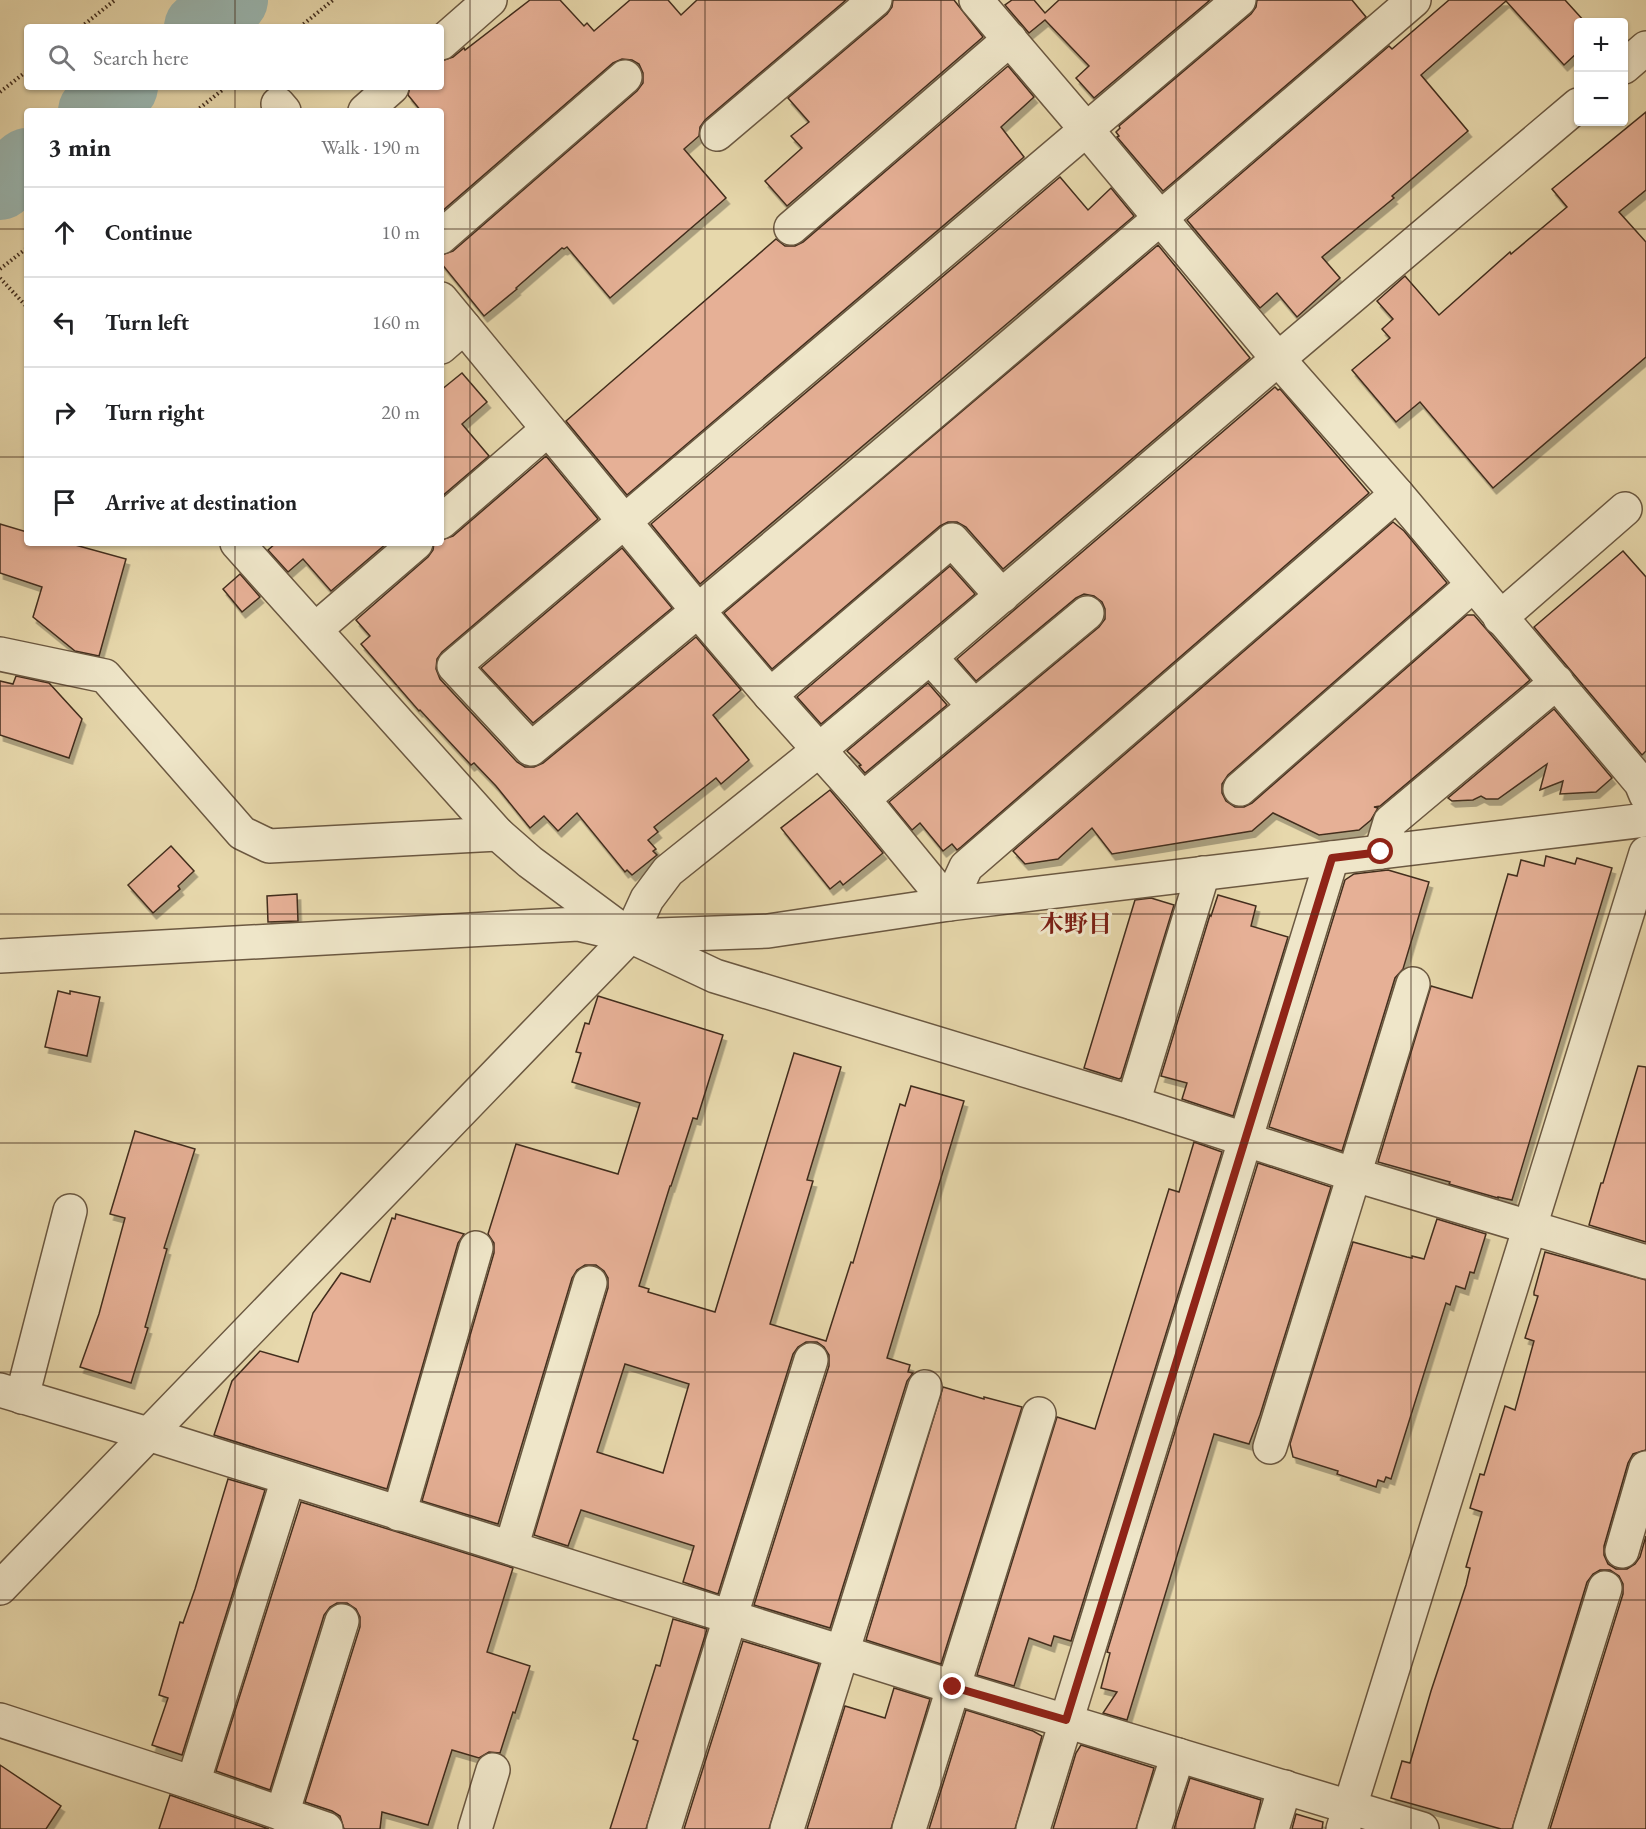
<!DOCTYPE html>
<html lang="en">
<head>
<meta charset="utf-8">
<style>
	body { margin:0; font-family:"EB Garamond","Noto Serif JP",serif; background:#f2f2f2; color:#202124 }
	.controls { position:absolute; right:18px; top:18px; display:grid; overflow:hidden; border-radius:6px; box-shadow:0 2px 4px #0004 }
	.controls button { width:54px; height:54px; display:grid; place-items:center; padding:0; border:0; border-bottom:2px solid #e0e0e0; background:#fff; color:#202124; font:30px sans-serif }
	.stop { position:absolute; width:18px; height:18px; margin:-14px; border:4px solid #8f2418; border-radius:50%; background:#fff }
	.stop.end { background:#8f2418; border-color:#fff; box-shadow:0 2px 6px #0008 }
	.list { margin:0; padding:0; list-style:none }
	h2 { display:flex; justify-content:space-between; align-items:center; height:78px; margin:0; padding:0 24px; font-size:26px }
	h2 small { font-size:20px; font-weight:400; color:#757577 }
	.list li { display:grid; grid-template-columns:39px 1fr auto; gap:18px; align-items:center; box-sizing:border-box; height:90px; padding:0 24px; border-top:2px solid #e0e0e0 }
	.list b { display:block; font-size:22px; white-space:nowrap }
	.list em { font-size:20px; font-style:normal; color:#757577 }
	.icon { flex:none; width:33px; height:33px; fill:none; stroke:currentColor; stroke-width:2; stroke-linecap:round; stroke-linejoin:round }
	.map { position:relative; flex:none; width:1646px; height:1829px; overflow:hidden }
	.search { position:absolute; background:#fff; box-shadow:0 2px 4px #0004; left:24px; top:24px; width:420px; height:66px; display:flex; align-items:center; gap:15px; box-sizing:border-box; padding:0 21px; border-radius:6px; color:#757577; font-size:22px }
	.panel { position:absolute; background:#fff; box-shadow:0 2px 4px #0004; left:24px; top:108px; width:420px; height:438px; border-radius:6px }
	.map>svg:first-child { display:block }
</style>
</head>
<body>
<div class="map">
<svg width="1646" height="1829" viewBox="0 0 1646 1829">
	<defs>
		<filter id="shadow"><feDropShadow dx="3.5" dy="6" stdDeviation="0" flood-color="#0004"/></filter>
	</defs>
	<rect width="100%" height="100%" fill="#e7d8ac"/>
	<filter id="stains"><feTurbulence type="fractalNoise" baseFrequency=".00333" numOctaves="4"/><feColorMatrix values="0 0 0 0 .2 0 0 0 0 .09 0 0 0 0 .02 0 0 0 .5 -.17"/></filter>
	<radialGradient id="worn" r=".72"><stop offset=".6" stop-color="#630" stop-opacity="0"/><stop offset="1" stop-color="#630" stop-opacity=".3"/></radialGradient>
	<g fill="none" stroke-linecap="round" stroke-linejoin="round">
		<!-- river -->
		<g stroke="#9ab8b3" stroke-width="70">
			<polyline points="199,27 233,0"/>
			<polyline points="93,111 123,87"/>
			<polyline points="0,185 27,163"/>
		</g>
	</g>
	<!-- building -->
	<g fill="#e6b096" stroke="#422d1d" stroke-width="1.5" fill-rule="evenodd" filter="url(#shadow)">
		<polygon points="530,0 560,0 584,26 587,23 594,31 630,0 668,0 681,15 697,0 846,0 705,120 700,127 699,136 684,149 726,198 610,298 567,247 564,249 562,248 516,288 517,289 484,316 441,263 441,255 453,251 637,91 643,83 643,73 639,64 632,60 622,59 613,63 441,212 441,111 421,111 408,95 410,87 441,87 441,61 453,57 464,48 465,50"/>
		<polygon points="893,0 954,0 983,37 787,206 765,181 802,148 791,136 809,122 788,98 887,14 892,7"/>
		<polygon points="1012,0 1034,0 1045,13 1059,0 1210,0 1094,98 1076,78 1089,66 1045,20 1029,33 1005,5"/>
		<polygon points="1257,0 1352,0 1366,17 1163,191 1117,137 1119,136 1116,132 1120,128 1119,126 1251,14 1256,7"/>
		<polygon points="1449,0 1565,0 1585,22 1578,22 1578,52 1564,65 1506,1 1421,75 1468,131 1392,196 1394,198 1322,257 1340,278 1297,317 1277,293 1260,308 1187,220 1389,46 1392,49"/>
		<polygon points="1008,66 1034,97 1001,127 1024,157 627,495 566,421 776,239 785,246 795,246 803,242"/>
		<polygon points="1646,112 1646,190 1619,212 1646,242 1646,357 1493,488 1420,402 1396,422 1352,370 1390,338 1382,329 1393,319 1377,301 1405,276 1439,315 1510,252 1511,254 1567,207 1552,189"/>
		<polygon points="1060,177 1088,210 1111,188 1134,216 700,584 651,524"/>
		<polygon points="1158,245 1250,358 1003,569 966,527 957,522 948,522 940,526 772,669 724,613"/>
		<polygon points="462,373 487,402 462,424 489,456 441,497 441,390"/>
		<polygon points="1275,387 1278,390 1280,389 1369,493 961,847 957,850 952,844 943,851 920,823 912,830 889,802 1099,627 1105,619 1105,609 1102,602 1094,596 1084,594 1076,598 976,681 957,659"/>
		<polygon points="546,456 598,519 442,652 437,659 436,669 440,679 517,762 525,767 534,767 543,763 696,637 741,690 713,715 749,760 721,784 716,778 654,827 658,832 648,840 656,849 653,851 657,855 632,875 627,870 625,872 577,813 558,831 544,816 530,828 496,786 474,763 471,765 420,710 419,711 361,644 370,636 356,620 428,557 433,550 434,543 441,543 441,540 453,536"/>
		<polygon points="1393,522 1404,531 1447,583 1228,775 1222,784 1222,793 1226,801 1235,807 1244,807 1252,803 1467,615 1474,615 1530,680 1380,806 1374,807 1378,808 1371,820 1359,830 1319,835 1273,813 1252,831 1112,854 1092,828 1058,859 1025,864 1013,851"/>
		<polygon points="0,524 27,532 27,543 68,543 126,559 99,656 75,651 33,617 42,587 0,573"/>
		<polygon points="276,543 387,543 331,591 303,559 288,572 268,550"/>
		<polygon points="622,548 672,608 533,723 481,668"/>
		<polygon points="1623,551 1646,577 1646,751 1642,755 1534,627"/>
		<polygon points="950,566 975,594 821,724 797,697"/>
		<polygon points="240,574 260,597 242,612 223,589"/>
		<polygon points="16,676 49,683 82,719 69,758 0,735 0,681 13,684"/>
		<polygon points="928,683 947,705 865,773 859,766 861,765 847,751"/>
		<polygon points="1554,709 1612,778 1596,792 1560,794 1563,781 1540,790 1547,764 1498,799 1486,799 1481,796 1473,800 1452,801 1448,798"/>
		<polygon points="830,790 883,853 843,885 840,881 830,889 781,828"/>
		<polygon points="171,846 194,871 178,886 180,889 153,913 128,885"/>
		<polygon points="1546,856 1575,864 1577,858 1612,868 1512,1200 1498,1197 1498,1198 1449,1184 1450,1182 1378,1162 1431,986 1472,998 1508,874 1517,876 1521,860 1544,866"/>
		<polygon points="1388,870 1429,882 1403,969 1395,978 1342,1151 1269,1127 1345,880 1354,874"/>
		<polygon points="297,894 298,921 268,922 267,896"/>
		<polygon points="1218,895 1256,906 1251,926 1288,937 1233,1116 1182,1099 1187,1083 1161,1076 1210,915 1211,916"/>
		<polygon points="1151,898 1174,905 1121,1078 1119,1079 1084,1068 1135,900"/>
		<polygon points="58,991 70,994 70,991 100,997 87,1056 45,1047"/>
		<path d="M598,996L723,1035L697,1119L693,1118L671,1186H670L639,1286L649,1289L648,1292L715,1312L794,1053L841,1067L807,1180L813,1181L770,1324L826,1341L851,1262L853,1263L900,1104L905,1106L911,1086L964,1101L887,1358L910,1365L908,1372L913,1373L907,1381L830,1628L754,1605L829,1366V1355L824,1347L817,1342H806L798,1347L793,1354L718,1594L683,1582L694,1546L581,1510L568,1546L534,1535L608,1288V1278L604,1271L596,1265H585L577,1270L572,1278L498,1524L422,1501L494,1253V1243L488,1234L516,1144L618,1174L640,1103L572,1082L581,1053L576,1052L585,1023L589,1024ZM625,1364L689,1384L663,1473L597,1452Z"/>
		<polygon points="1638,1066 1646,1067 1646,1242 1589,1225 1601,1183 1603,1183"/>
		<polygon points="135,1131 195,1149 164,1248 167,1249 145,1327 148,1328 131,1383 80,1367 99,1314 125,1218 110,1214"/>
		<polygon points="1194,1142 1222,1152 1071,1641 1054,1636 1051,1646 1029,1638 1014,1686 977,1675 1057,1417 1095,1429 1169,1189 1179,1192"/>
		<polygon points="1258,1163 1331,1187 1260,1415 1249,1444 1214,1434 1127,1720 1103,1713 1117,1692 1101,1688 1110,1653 1107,1652"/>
		<polygon points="396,1214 464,1234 458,1243 387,1489 214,1435 232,1381 260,1351 298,1362 313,1313 341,1273 370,1282 392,1218 395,1219"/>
		<polygon points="1437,1219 1486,1234 1474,1273 1470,1272 1465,1289 1456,1286 1450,1305 1446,1303 1391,1479 1386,1477 1384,1482 1378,1480 1376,1487 1337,1474 1338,1471 1293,1457 1290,1444 1353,1242 1407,1257 1412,1258 1412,1256 1424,1259"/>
		<polygon points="1545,1252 1646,1280 1646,1450 1633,1454 1628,1463 1604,1546 1604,1555 1608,1564 1616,1569 1627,1569 1635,1564 1640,1557 1646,1536 1646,1829 1550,1829 1623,1594 1623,1584 1619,1576 1610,1570 1600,1570 1593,1574 1587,1582 1512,1829 1501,1829 1391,1798 1402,1761 1410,1763 1431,1691 1466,1585 1470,1568 1466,1567 1482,1512 1470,1508 1480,1474 1484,1475 1505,1406 1515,1410 1534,1341 1525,1338 1538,1296 1534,1295 1534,1292"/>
		<polygon points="943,1387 984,1399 984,1397 1022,1407 941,1664 866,1640"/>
		<polygon points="228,1479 265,1490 182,1755 152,1745 168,1698 159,1695 180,1622 183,1623 195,1589"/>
		<polygon points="301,1502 513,1568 487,1652 530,1666 515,1713 513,1712 500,1753 489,1752 479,1758 452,1750 428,1825 382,1812 380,1829 344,1829 340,1816 332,1811 305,1802 360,1627 360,1617 356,1609 347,1603 337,1603 330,1607 324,1615 270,1790 216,1771"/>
		<polygon points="673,1619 707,1629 646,1829 610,1829 638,1741 633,1739 656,1665 660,1666"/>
		<polygon points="743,1641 819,1664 769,1829 684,1829"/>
		<polygon points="894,1688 930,1699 891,1829 807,1829 845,1706 885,1718"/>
		<polygon points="966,1710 1033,1731 1042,1736 1015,1829 929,1829"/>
		<polygon points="1081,1745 1154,1768 1136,1829 1053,1829 1076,1753"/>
		<polygon points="0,1765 61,1806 46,1829 0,1829"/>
		<polygon points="1190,1778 1261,1800 1254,1829 1174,1829"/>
		<polygon points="170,1795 187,1801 269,1829 159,1829"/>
		<polygon points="1296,1814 1323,1822 1322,1829 1292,1829"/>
	</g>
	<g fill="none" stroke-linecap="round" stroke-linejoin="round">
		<!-- minor casing -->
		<g stroke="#6b5841" stroke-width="36">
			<g id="minor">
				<polyline points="976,0 1086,129 1278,359 1397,494 1641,783 1646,795"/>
				<path d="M1239,0L454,666L531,749C829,504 1121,252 1414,0"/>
				<polyline points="441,43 490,0"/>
				<polyline points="1624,67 1646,48"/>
				<polyline points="278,104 284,111"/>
				<polyline points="365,111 392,87"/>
				<polyline points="717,134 875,0"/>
				<polyline points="791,228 1010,39"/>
				<polyline points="441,237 625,77"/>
				<polyline points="441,299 699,612 770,695 863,799 949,904 966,867 1397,494"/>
				<polyline points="441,347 464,327"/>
				<polyline points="441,522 548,429"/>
				<polyline points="237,543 498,834 530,862 619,928"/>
				<polyline points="1500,618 1625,509"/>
				<polyline points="316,629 416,543"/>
				<polyline points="0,654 105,676 242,833 269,846 498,834"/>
				<polyline points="930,657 974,706"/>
				<polyline points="770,695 952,540 1002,596"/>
				<polyline points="1240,789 1473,585"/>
				<polyline points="863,799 1087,613"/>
				<polyline points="1381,852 1390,822 1557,682"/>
				<polyline points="630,936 647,899 668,871 819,750 930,657 1278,359 1578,105"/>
				<polyline points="0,956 578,924 630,936 715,976 1133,1103 1355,1175 1646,1262"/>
				<polyline points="1133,1103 1203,873"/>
				<polyline points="0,1390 148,1434 953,1687 1422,1829"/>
				<polyline points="22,1397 70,1211"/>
				<polyline points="1270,1447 1413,984"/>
				<polyline points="399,1514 476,1248"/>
				<polyline points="511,1548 590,1283"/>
				<polyline points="1622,1551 1646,1468"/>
				<polyline points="0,1588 630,936 768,931 949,904 1646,820"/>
				<polyline points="0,1720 193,1783 326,1829"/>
				<polyline points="193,1783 288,1479"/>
				<polyline points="282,1814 342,1621"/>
				<polyline points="475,1829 493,1770"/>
				<polyline points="664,1829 811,1360"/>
				<polyline points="787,1829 925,1387"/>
				<polyline points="909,1829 1039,1414"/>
				<polyline points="1033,1829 1332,858"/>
				<polyline points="1154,1829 1178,1755"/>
				<polyline points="1272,1829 1285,1787"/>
				<polyline points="1343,1829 1646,853"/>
				<polyline points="1530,1829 1605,1588"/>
			</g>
		</g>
		<!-- path -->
		<g stroke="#422d1d" stroke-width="4" stroke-dasharray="1.5 3" stroke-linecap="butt">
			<polyline points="81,27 115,0"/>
			<polyline points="300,27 333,0"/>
			<polyline points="0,92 27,71"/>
			<polyline points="196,111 226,87"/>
			<polyline points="0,269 27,248"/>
			<polyline points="0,278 27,307"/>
		</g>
		<!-- minor -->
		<use href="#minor" stroke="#efe6c9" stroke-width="33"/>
	</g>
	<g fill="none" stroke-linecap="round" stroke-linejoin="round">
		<!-- route -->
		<polyline stroke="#8f2418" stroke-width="8" points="953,1687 1066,1720 1332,858 1381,852"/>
	</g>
	<!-- grid -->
	<path fill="none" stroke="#422d1d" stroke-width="1.5" stroke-opacity="0.55" d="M235,0V27M470,0V1829M705,0V1829M941,0V1829M1176,0V1829M1411,0V1829M235,87V111M0,229H27M441,229H1646M0,457H27M441,457H1646M235,543V1829M0,686H1646M0,914H1646M0,1143H1646M0,1372H1646M0,1600H1646"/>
	<g text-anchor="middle" stroke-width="6" stroke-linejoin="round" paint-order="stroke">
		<!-- quarter labels -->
		<g font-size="24" font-weight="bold" fill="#7a1f14" stroke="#efe6c9">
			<text x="1076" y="932">木野目</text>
		</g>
	</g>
	<rect width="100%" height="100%" filter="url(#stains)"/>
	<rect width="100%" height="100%" fill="url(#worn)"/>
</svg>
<div class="controls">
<button>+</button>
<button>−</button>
</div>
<div class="stop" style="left:1381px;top:852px"></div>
<div class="stop end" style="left:953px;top:1687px"></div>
<div class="search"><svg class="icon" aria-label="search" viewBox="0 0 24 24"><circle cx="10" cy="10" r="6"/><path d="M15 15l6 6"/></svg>Search here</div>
<section class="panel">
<h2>3 min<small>Walk · 190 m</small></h2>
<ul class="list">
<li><svg class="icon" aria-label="ahead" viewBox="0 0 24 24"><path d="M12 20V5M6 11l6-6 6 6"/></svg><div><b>Continue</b></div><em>10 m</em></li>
<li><svg class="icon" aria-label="left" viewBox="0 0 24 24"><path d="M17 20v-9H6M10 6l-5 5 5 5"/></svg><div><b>Turn left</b></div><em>160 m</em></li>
<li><svg class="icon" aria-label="right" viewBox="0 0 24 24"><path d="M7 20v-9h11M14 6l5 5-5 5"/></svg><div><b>Turn right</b></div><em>20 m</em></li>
<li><svg class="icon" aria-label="arrive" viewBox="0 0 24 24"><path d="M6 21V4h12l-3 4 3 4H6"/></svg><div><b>Arrive at destination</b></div></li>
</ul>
</section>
</div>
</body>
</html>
